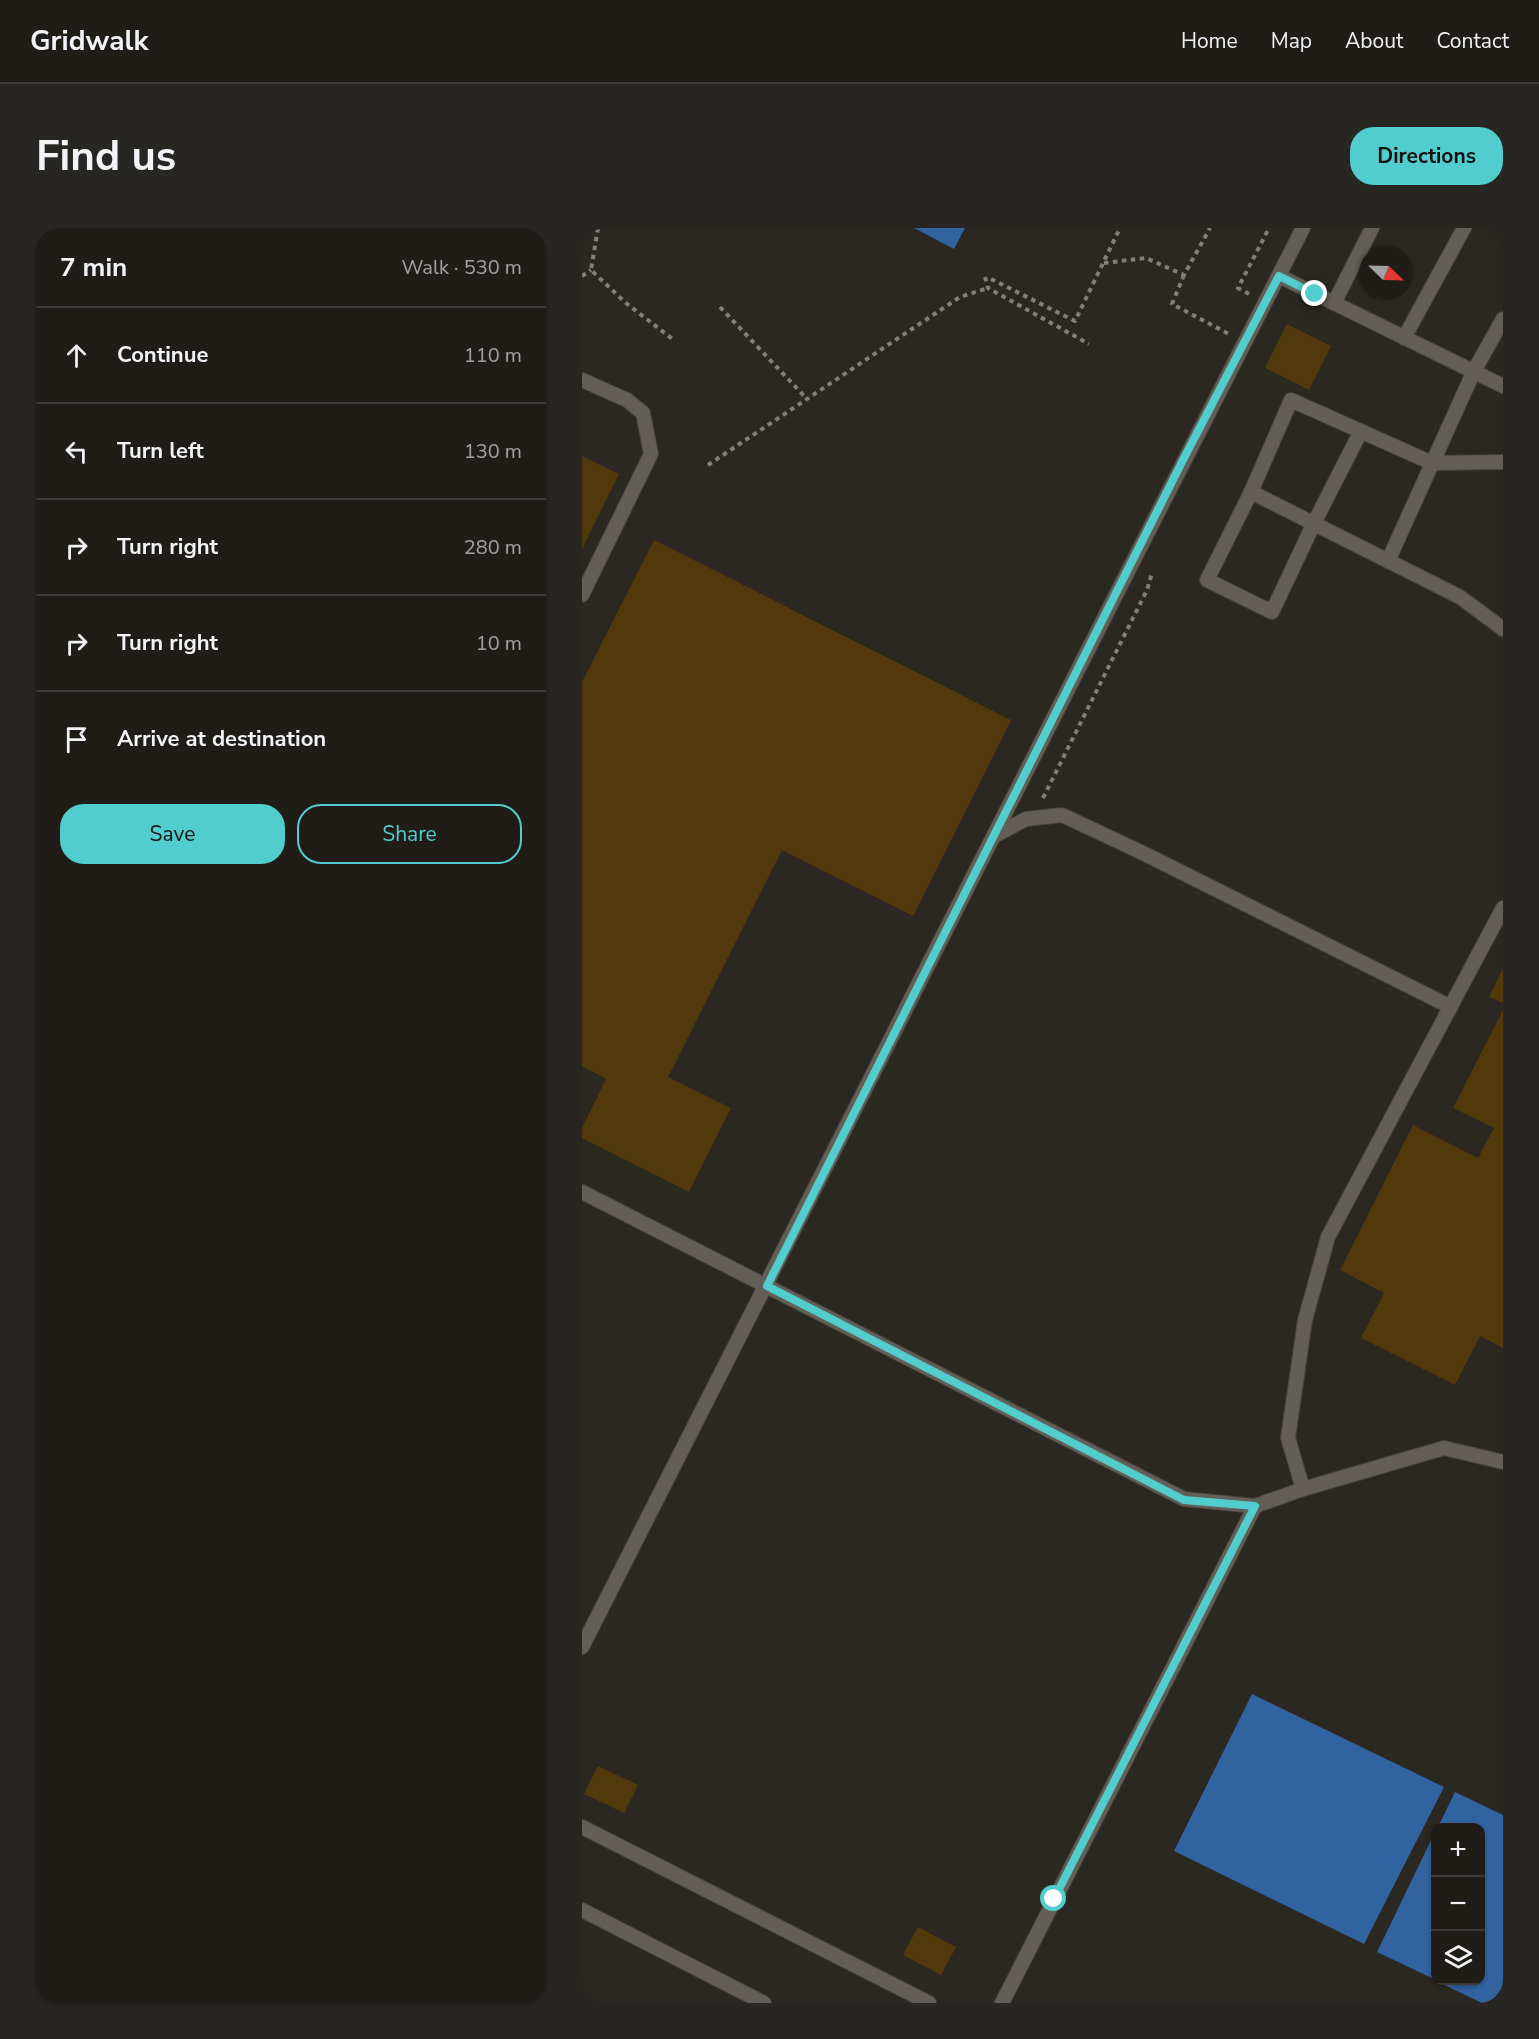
<!DOCTYPE html>
<html lang="en">
<head>
<meta charset="utf-8">
<style>
	body { margin:0; font-family:"Nunito Sans",sans-serif; background:#282622; color:#f1f3f6 }
	.controls { position:absolute; right:18px; bottom:18px; display:grid; overflow:hidden; border-radius:12px; box-shadow:0 2px 4px #0004 }
	.controls button { width:54px; height:54px; display:grid; place-items:center; padding:0; border:0; border-bottom:2px solid #3d3b38; background:#201d19; color:#f1f3f6; font:30px sans-serif }
	.compass { position:absolute; left:777px; top:18px; width:54px; height:54px; border-radius:50%; background:#201d19; box-shadow:0 2px 4px #0004; rotate:113deg }
	.stop { position:absolute; width:18px; height:18px; margin:-14px; border:4px solid #52cdcd; border-radius:50%; background:#fff }
	.stop.end { background:#52cdcd; border-color:#fff; box-shadow:0 2px 6px #0008 }
	.list { margin:0; padding:0; list-style:none }
	h2 { display:flex; justify-content:space-between; align-items:center; height:78px; margin:0; padding:0 24px; font-size:26px }
	h2 small { font-size:20px; font-weight:400; color:#a2a2a2 }
	.list li { display:grid; grid-template-columns:39px 1fr auto; gap:18px; align-items:center; box-sizing:border-box; height:96px; padding:0 24px; border-top:2px solid #3d3b38 }
	.list b { display:block; font-size:22px; white-space:nowrap }
	.list em { font-size:20px; font-style:normal; color:#a2a2a2 }
	.actions { display:flex; gap:12px; padding:18px 24px }
	.actions a { flex:1; padding:14px 0; border:2px solid #52cdcd; border-radius:24px; text-align:center; font-size:21px; color:#52cdcd }
	.actions .main { background:#52cdcd; color:#111 }
	.icon { flex:none; width:33px; height:33px; fill:none; stroke:currentColor; stroke-width:2; stroke-linecap:round; stroke-linejoin:round }
	.map { position:relative; flex:none; width:921px; height:1775px; overflow:hidden; border-radius:24px }
	header { display:flex; align-items:center; gap:36px; box-sizing:border-box; height:84px; padding:0 30px; background:#201d19; border-bottom:2px solid #3d3b38 }
	header strong { font-size:28px }
	nav { display:flex; gap:33px; margin-inline-start:auto; font-size:21px }
	.intro { display:flex; align-items:center; justify-content:space-between; box-sizing:border-box; height:144px; padding:0 36px }
	h1 { margin:0; font-size:42px }
	.button { padding:15px 27px; border-radius:24px; background:#52cdcd; color:#111; font-size:21px; font-weight:700 }
	main { display:flex; gap:36px; padding:0 36px }
	aside { flex:1; background:#201d19; border-radius:24px; box-shadow:0 2px 4px #0004 }
	.map>svg:first-child { display:block }
</style>
</head>
<body>
<header>
<strong>Gridwalk</strong>
<nav><a>Home</a><a>Map</a><a>About</a><a>Contact</a></nav>
</header>
<div class="intro"><h1>Find us</h1><a class="button">Directions</a></div>
<main>
<aside>
<h2>7 min<small>Walk · 530 m</small></h2>
<ul class="list">
<li><svg class="icon" aria-label="ahead" viewBox="0 0 24 24"><path d="M12 20V5M6 11l6-6 6 6"/></svg><div><b>Continue</b></div><em>110 m</em></li>
<li><svg class="icon" aria-label="left" viewBox="0 0 24 24"><path d="M17 20v-9H6M10 6l-5 5 5 5"/></svg><div><b>Turn left</b></div><em>130 m</em></li>
<li><svg class="icon" aria-label="right" viewBox="0 0 24 24"><path d="M7 20v-9h11M14 6l5 5-5 5"/></svg><div><b>Turn right</b></div><em>280 m</em></li>
<li><svg class="icon" aria-label="right" viewBox="0 0 24 24"><path d="M7 20v-9h11M14 6l5 5-5 5"/></svg><div><b>Turn right</b></div><em>10 m</em></li>
<li><svg class="icon" aria-label="arrive" viewBox="0 0 24 24"><path d="M6 21V4h12l-3 4 3 4H6"/></svg><div><b>Arrive at destination</b></div></li>
</ul>
<div class="actions"><a class="main">Save</a><a>Share</a></div>
</aside>
<div class="map">
<svg width="921" height="1775" viewBox="0 0 921 1775">
	<rect width="100%" height="100%" fill="#2b2721"/>
	<!-- water -->
	<g fill="#3163a0">
		<polygon points="332,0 383,0 372,21"/>
		<polygon points="670,1466 862,1559 782,1716 592,1623"/>
		<polygon points="873,1564 921,1587 921,1775 900,1775 854,1753 898,1752 898,1600 856,1599"/>
		<polygon points="853,1604 854,1752 795,1724"/>
	</g>
	<!-- building -->
	<g fill="#51390c">
		<polygon points="705,96 749,118 727,162 683,140"/>
		<polygon points="0,228 37,246 0,321"/>
		<polygon points="72,312 429,492 331,688 200,622 86,849 149,880 107,964 0,910 0,900 24,851 0,838 0,454"/>
		<polygon points="921,741 921,775 907,769"/>
		<polygon points="921,782 921,1120 898,1108 873,1157 779,1110 802,1065 758,1042 831,897 896,930 912,900 871,880"/>
		<polygon points="16,1538 56,1557 42,1585 2,1566"/>
		<polygon points="336,1699 374,1719 359,1747 321,1727"/>
	</g>
	<g fill="none" stroke-linecap="round" stroke-linejoin="round">
		<!-- lane casing -->
		<g stroke="#46433e" stroke-width="16">
			<g id="lane">
				<polyline points="697,48 921,158"/>
				<polyline points="752,75 790,0"/>
				<polyline points="822,110 882,0"/>
				<polyline points="0,152 45,172 61,185 69,226 0,367"/>
				<polyline points="779,203 732,295 690,384 625,352 669,264 709,172 850,235 921,234"/>
				<polyline points="669,264 878,369 921,401"/>
				<polyline points="806,333 892,143 921,91"/>
				<polyline points="412,608 444,591 480,587 563,626 869,779"/>
				<polyline points="0,964 602,1271 673,1278 721,1261 862,1220 921,1234"/>
				<polyline points="721,1261 706,1210 723,1092 746,1009 921,680"/>
				<path d="M0,1419C242,946 479,472 721,0"/>
				<polyline points="0,1599 347,1775"/>
				<polyline points="0,1682 182,1775"/>
				<polyline points="420,1775 673,1278"/>
			</g>
		</g>
		<!-- path -->
		<g stroke="#827f7a" stroke-width="4" stroke-dasharray="4.5 4.5" stroke-linecap="butt">
			<polyline points="16,0 9,42 44,75 93,113"/>
			<polyline points="522,35 564,30 602,47 628,0"/>
			<polyline points="602,47 590,76 647,106"/>
			<polyline points="0,48 9,42"/>
			<polyline points="403,49 406,60 507,116"/>
			<polyline points="409,51 493,93 538,0"/>
			<polyline points="667,66 656,60 687,0"/>
			<polyline points="138,79 225,171"/>
			<polyline points="126,237 378,69 406,60"/>
			<polyline points="461,570 565,362 570,345"/>
		</g>
		<!-- lane -->
		<use href="#lane" stroke="#635f58" stroke-width="14"/>
	</g>
	<g fill="none" stroke-linecap="round" stroke-linejoin="round">
		<!-- route -->
		<polyline stroke="#52cdcd" stroke-width="8" points="472,1671 673,1278 602,1272 185,1058 602,230 690,61 697,48 733,66"/>
	</g>
</svg>
<div class="controls">
<button>+</button>
<button>−</button>
<button><svg class="icon" aria-label="layers" viewBox="0 0 24 24"><path d="M12 4l9 5-9 5-9-5zM3 14l9 5 9-5"/></svg></button>
</div>
<svg class="compass" viewBox="-18 -18 36 36"><path d="M0-13l5 13h-10z" fill="#e53935"/><path d="M0 13l5-13h-10z" fill="#a2a2a2"/></svg>
<div class="stop" style="left:472px;top:1671px"></div>
<div class="stop end" style="left:733px;top:66px"></div>
</div>
</main>
</body>
</html>
